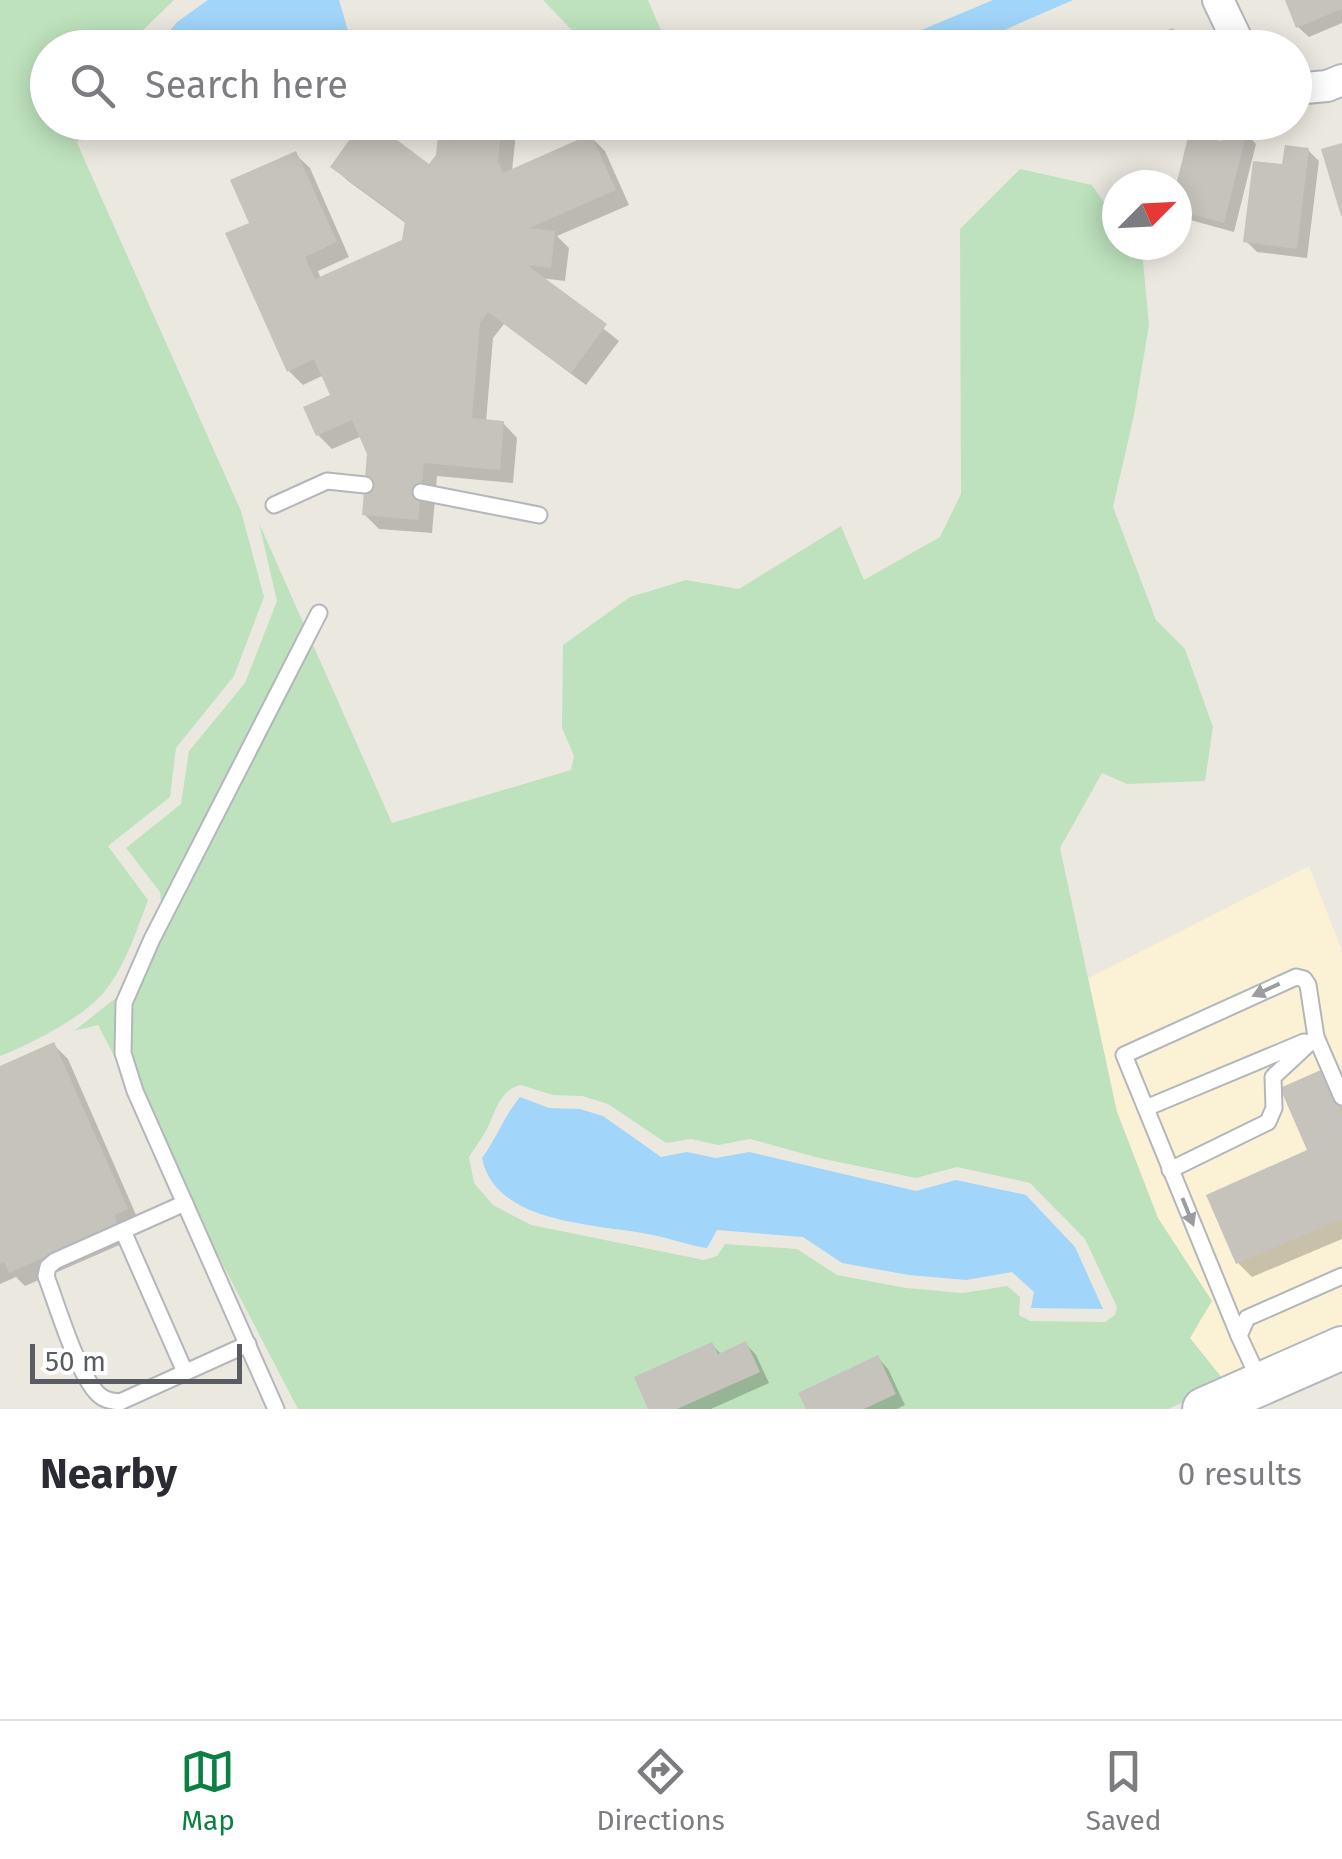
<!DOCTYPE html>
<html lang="en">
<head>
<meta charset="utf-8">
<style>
	body { margin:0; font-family:"Fira Sans",sans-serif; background:#f2f2f3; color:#2b2b33 }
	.compass { position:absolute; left:1102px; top:170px; width:90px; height:90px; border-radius:50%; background:#fff; box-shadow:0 5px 25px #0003; rotate:66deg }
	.scale { position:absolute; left:30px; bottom:25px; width:212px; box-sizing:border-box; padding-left:10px; border:5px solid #595c60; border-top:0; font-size:28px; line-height:35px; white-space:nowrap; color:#595c60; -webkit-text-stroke:8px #fff; paint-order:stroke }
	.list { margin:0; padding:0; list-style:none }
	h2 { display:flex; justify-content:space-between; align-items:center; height:130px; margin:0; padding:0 40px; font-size:42px }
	h2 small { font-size:32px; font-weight:400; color:#7c7c81 }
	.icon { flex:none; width:55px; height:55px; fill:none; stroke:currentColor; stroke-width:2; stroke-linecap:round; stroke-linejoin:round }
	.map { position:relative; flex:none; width:1342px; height:1409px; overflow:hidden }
	.search { position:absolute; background:#fff; box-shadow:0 5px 25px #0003; left:30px; right:30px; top:30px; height:110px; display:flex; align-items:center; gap:25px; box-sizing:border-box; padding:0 35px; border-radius:55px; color:#7c7c81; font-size:38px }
	.sheet { height:310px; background:#fff }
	nav { display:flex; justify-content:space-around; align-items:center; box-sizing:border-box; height:140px; border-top:2px solid #e1e1e2; background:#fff; font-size:28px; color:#7c7c81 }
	nav a { display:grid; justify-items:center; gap:5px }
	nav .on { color:#0b8043 }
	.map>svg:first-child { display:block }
</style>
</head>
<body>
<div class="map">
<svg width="1342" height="1409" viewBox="0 0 1342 1409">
	<rect width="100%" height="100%" fill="#ebe8e0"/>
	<!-- commercial -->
	<polygon fill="#fbf1d4" points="1309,866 1342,951 1342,1332 1226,1383 1189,1338 1211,1300 1158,1218 1117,1112 1087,979"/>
	<!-- green -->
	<g fill="#bee2bd" fill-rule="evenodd">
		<path d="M0,0H174L142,31L131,47L48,48V122L86,123L77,143L241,511L264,597L234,676L176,748L170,797L108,846L148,900C137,930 125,966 105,991C84,1017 31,1044 0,1056Z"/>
		<polygon points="543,0 648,0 668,47 588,47"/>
		<path d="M1020,169L1092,185L1117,222V245H1132L1143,261L1149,325L1134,415L1113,507L1156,620L1185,649L1213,727L1205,781L1127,784L1102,773L1060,848L1117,1112L1158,1218L1212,1301L1190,1338L1226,1383L1168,1409H298L98,1025L74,1031L117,997L145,945L161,902L160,892L126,848L181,804L189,751L245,683L277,601L259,523L392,823L571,770L574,756L562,728L563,645L630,597L686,580L739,589L841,526L864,580L940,537L961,494L960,229ZM521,1085L553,1095L582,1096L608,1104L666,1143L691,1139L718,1145L750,1139L819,1158L916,1178L957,1167L1030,1183L1085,1239L1117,1307L1115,1315L1105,1322L1030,1321L1019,1315L1020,1297L1007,1286L963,1293L906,1288L837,1275L797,1249L725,1244L717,1256L704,1260L531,1225L493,1205L474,1183L469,1157C475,1148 482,1138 487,1129C496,1111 499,1090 521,1085Z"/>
	</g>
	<!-- water -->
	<g fill="#a1d5f9">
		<polygon points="208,0 339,0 349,34 335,47 157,47 177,22"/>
		<polygon points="993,0 1073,0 965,47 881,47"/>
		<path d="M520,1097L549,1108L580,1109L603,1116L661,1157L687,1152L716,1158L749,1152L916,1191L956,1180L1026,1195L1075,1247L1103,1309L1031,1308L1034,1292L1012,1272L966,1280L909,1275L842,1263L803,1237L717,1230L707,1248C686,1245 667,1237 647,1234C595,1224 495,1224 482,1158C497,1138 504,1116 520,1097Z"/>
	</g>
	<!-- shadow -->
	<g fill="#0003">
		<polygon points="1287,0 1342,0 1342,23 1309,37 1298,27"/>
		<polygon points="442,122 517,122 512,172 591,137 605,151 629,205 557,236 569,248 565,281 540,278 619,341 586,385 504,324 493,338 486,422 503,423 517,438 513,483 437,476 432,533 379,529 364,514 370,453 362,436 332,449 318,435 333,396 324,375 303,385 289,371 253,224 295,154 310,168 349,257 318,271 321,279 404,242 407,224 348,181 333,167 430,167 438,156"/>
		<polygon points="1245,133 1256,144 1234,232 1183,218 1177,212 1177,191 1223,144"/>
		<polygon points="1308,150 1319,161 1307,258 1257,252 1246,241 1284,167"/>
		<polygon points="54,1045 68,1059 140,1224 126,1230 131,1240 25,1286 16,1277 0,1284 0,1068"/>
		<polygon points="1283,1089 1342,1099 1342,1239 1252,1277 1238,1263 1310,1151"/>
		<polygon points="746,1344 756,1355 769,1383 711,1409 651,1409 712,1345 722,1355"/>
		<polygon points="878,1358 888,1369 905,1405 897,1409 809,1409"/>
	</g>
	<!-- building -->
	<g fill="#c6c3bd">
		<polygon points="1285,0 1342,0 1342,9 1296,28"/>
		<polygon points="1173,28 1181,48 1125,48 1125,47"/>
		<polygon points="362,122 373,122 429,164 436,155 439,122 502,122 498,161 503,173 591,134 616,190 529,228 555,231 551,268 527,265 607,324 571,373 488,312 480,323 472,418 504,421 500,470 424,463 418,520 362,515 367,454 352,420 316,436 303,407 330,395 314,359 287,372 225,233 249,223 230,180 296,151 337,242 305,257 315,279 402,240 405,221 330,167"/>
		<polygon points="1225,125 1247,131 1224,223 1177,210 1176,185 1189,133 1221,141"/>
		<polygon points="1342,143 1342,216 1341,216 1321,149"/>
		<polygon points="1285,145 1309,148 1297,249 1243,242 1253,161 1282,164"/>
		<polygon points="54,1042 128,1209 114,1215 118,1225 9,1273 4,1262 0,1264 0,1066"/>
		<polygon points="1323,1069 1342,1114 1342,1219 1236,1264 1206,1195 1307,1150 1280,1088"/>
		<polygon points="746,1341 760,1372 677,1409 648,1409 634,1377 712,1342 718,1354"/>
		<polygon points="878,1355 896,1394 864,1409 806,1409 798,1393"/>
	</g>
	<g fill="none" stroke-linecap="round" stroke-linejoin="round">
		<!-- lane casing -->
		<g stroke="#b3b6ba" stroke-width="19">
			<g id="lane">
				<polyline points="421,492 539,515"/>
				<polyline points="274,505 327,481 365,485"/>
				<polyline points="1146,1108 1304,1042"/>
				<polyline points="1170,1170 1268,1122 1274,1108 1273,1077 1316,1037"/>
				<path d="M185,1203L55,1261L48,1267L46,1276C57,1305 77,1373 98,1394C104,1400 111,1401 120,1402L248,1344"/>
				<polyline points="123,1231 185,1372"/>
				<polyline points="1239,1336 1124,1055 1296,977 1304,979 1308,985 1316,1037 1342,1097"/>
				<polyline points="1259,1379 1239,1336 1247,1318 1342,1276"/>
				<polyline points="276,1409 135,1091 123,1053 124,1003 152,939 319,613"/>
			</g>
		</g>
		<!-- street casing -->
		<g stroke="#b3b6ba" stroke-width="34">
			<g id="street">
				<polyline points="1218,0 1241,48"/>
				<polyline points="1294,89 1327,86 1342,80"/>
			</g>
		</g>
		<!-- secondary casing -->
		<g stroke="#b4b7bc" stroke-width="46">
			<polyline id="secondary" points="1204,1409 1342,1348"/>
		</g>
		<!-- lane -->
		<use href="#lane" stroke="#fff" stroke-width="15"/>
		<!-- street -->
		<use href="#street" stroke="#fff" stroke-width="30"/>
		<!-- secondary -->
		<use href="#secondary" stroke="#fff" stroke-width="42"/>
	</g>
	<!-- one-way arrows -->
	<defs><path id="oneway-solid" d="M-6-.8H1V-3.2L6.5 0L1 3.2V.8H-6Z" transform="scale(2.5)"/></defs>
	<g fill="#9b9da0">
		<use href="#oneway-solid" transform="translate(1266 990) rotate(155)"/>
		<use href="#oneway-solid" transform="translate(1188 1212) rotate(68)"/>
	</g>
</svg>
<svg class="compass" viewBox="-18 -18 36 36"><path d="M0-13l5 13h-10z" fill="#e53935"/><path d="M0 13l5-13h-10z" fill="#7c7c81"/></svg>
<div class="scale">50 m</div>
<div class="search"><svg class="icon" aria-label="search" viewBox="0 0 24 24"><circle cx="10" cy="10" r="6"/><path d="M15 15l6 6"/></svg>Search here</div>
</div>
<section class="sheet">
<h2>Nearby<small>0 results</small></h2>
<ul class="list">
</ul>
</section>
<nav>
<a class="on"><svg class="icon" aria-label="map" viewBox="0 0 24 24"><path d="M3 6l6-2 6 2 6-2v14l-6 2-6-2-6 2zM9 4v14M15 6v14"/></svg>Map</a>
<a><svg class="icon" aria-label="directions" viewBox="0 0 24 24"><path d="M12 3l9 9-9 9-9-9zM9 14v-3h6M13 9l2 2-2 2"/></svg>Directions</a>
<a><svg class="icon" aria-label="saved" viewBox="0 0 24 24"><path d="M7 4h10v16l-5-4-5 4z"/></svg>Saved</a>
</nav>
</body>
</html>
